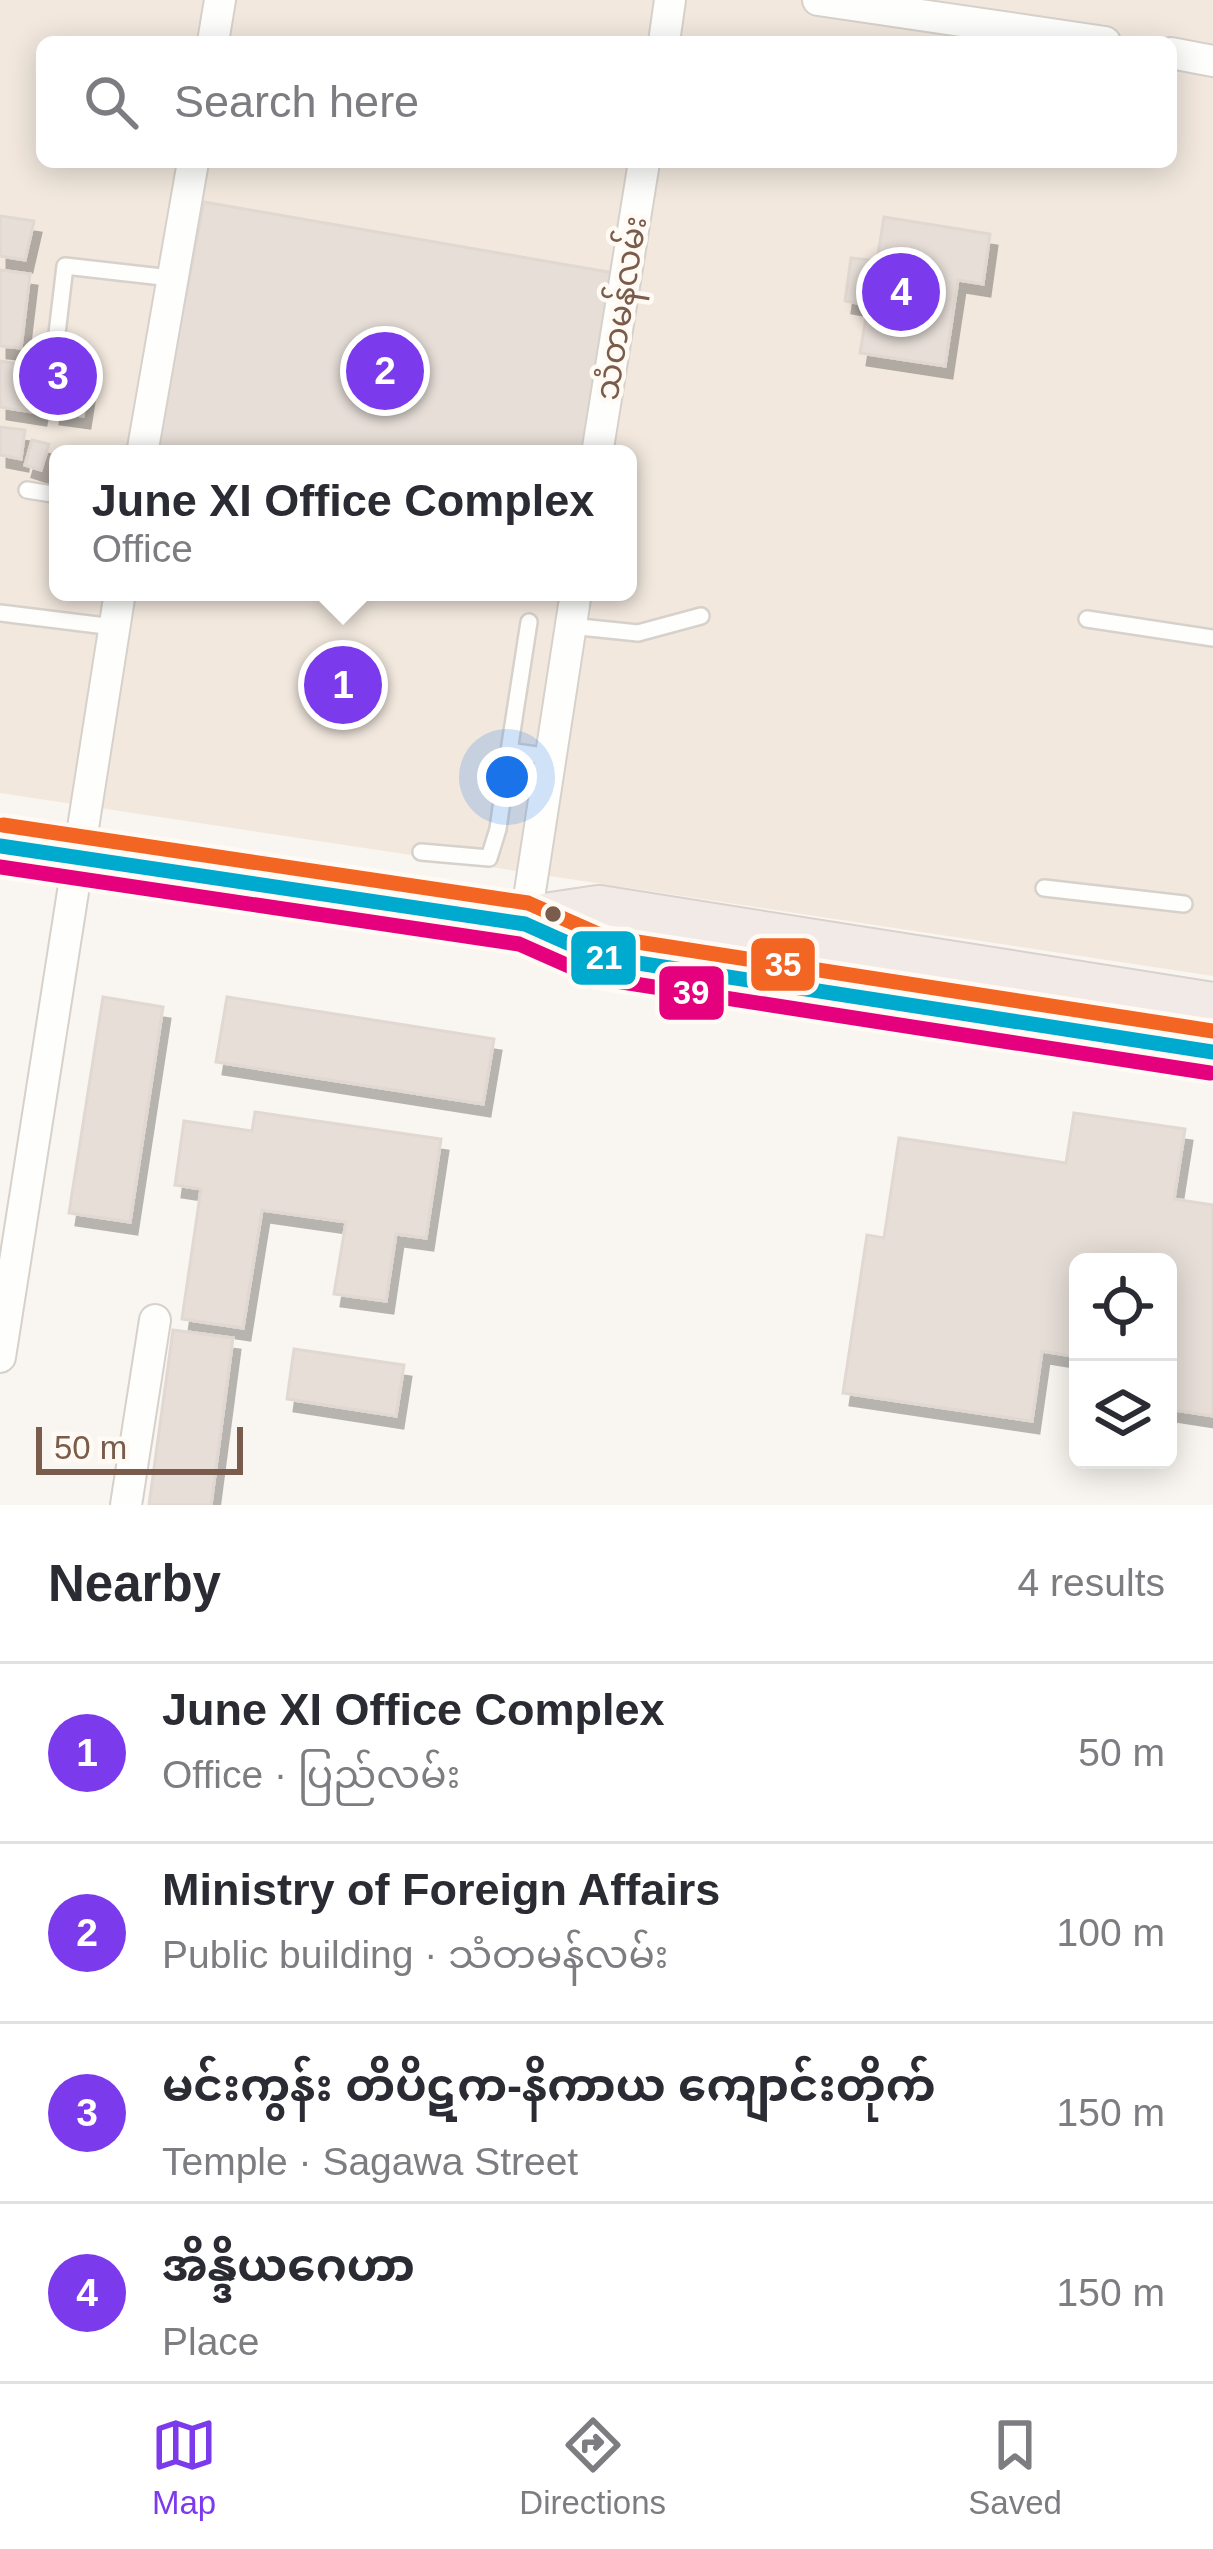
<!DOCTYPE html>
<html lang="en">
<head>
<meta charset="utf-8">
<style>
	body { margin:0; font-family:Arial,"Noto Sans Myanmar",sans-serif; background:#f2f2f3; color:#2b2b33 }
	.controls { position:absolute; right:36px; bottom:36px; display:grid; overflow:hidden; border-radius:18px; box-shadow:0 6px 30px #0003 }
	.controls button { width:108px; height:108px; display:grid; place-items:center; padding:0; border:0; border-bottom:3px solid #e1e1e2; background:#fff; color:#2b2b33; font:60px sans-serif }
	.scale { position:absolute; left:36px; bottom:30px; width:207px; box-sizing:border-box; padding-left:12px; border:6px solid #7a5c4d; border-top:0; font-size:33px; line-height:42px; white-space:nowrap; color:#7a5c4d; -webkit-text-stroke:9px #fffaf3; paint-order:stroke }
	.you { position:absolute; left:507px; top:777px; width:42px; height:42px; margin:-30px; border:9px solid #fff; border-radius:50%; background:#1a73e8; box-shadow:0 0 0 18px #1a73e833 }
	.badge { display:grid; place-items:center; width:78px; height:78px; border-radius:50%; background:#7c3aed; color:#fff; font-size:39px; font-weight:700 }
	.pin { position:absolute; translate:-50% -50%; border:6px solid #fff; box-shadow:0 3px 12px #0006 }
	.popup { position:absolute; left:49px; top:445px; width:588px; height:156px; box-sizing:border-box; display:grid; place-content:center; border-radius:18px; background:#fff; filter:drop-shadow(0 3px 9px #0005); font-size:39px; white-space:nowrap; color:#7c7c81 }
	.popup b { font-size:45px; color:#2b2b33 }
	.popup::after { content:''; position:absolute; left:50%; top:100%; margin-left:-24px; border:24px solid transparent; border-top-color:#fff }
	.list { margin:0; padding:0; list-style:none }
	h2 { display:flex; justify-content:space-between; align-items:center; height:156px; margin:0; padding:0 48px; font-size:51px }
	h2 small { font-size:39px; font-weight:400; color:#7c7c81 }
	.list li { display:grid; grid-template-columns:78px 1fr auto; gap:36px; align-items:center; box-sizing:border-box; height:180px; padding:0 48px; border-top:3px solid #e1e1e2 }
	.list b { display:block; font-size:45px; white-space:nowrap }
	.list p { margin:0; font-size:39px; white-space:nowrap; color:#7c7c81 }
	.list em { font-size:39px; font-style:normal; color:#7c7c81 }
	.icon { flex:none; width:66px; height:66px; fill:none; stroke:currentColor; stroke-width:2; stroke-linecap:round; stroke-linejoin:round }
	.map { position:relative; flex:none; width:1213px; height:1505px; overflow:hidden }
	.search { position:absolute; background:#fff; box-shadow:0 6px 30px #0003; left:36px; right:36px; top:36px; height:132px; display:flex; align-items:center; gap:30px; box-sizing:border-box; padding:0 42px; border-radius:18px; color:#7c7c81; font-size:45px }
	.sheet { height:876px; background:#fff }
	nav { display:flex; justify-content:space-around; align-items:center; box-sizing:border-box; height:168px; border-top:3px solid #e1e1e2; background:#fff; font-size:33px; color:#7c7c81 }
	nav a { display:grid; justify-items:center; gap:6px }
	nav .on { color:#7c3aed }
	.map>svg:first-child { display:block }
</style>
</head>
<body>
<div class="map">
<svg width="1213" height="1505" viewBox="0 0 1213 1505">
	<defs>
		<filter id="shadow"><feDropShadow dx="7" dy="12" stdDeviation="0" flood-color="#0004"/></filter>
	</defs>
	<rect width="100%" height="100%" fill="#f9f5f0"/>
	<!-- residential -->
	<path fill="#f2e8de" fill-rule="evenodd" d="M0,0H1213V976L0,793ZM42,42H1171V162H42ZM58,454H628V592H58Z"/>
	<!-- building -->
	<g fill="#e6ded7" stroke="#e2d8d2" stroke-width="3" filter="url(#shadow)">
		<polygon points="204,202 614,273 586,454 155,454"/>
		<polygon points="0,216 34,221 25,260 0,256"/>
		<polygon points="884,217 990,234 983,284 958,280 945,366 860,353 868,305 845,301 851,258 877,261"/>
		<polygon points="0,270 30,274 21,348 0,346"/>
		<polygon points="0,361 48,369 39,413 0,407"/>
		<polygon points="59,368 90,372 83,416 53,412"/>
		<polygon points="0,427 25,430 21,459 0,455"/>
		<polygon points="32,440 49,444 41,470 25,465"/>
		<polygon points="103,997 163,1007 130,1222 69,1213"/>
		<polygon points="227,997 494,1039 483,1104 216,1062"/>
		<polygon points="255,1112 441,1139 426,1238 396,1234 386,1301 334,1294 346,1222 262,1210 243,1328 182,1319 201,1189 175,1185 184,1121 252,1131"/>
		<polygon points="1074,1113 1185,1129 1174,1199 1213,1205 1213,1416 1168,1409 1168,1262 1078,1262 1078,1357 1042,1351 1032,1421 843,1393 867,1235 884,1238 899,1138 1066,1163"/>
		<polygon points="173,1330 233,1338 211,1505 149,1505"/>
		<polygon points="294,1349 404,1365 396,1416 287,1399"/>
	</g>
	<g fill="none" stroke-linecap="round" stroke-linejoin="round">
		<!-- lane casing -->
		<g stroke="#d7d1cb" stroke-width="20">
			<g id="lane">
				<polyline points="56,342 65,266 171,278"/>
				<polyline points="27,490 58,495"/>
				<polyline points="0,613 114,627"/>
				<polyline points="1087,619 1213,638"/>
				<polyline points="529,622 509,751 550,757"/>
				<polyline points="570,626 638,633 701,616"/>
				<polyline points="421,852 489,858 498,829 509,751"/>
				<polyline points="1044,888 1184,904"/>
			</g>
		</g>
		<!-- street casing -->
		<g stroke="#d7d1cb" stroke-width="34">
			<g id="street">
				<polyline points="818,0 1105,42"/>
				<polyline points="213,42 220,0"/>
				<polyline points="664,42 670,0"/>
				<polyline points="1171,53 1213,61"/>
				<polyline points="142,454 193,162"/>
				<polyline points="597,454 644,162"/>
				<polyline points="525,924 576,592"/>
				<polyline points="0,1357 120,592"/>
				<polyline points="126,1505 155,1320"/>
			</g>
		</g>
		<!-- highway casing -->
		<g stroke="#dad1cc" stroke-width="58">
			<g id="highway">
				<polyline points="0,846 525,924 599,957 1213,1052"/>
				<polyline points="525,924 599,913 1213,1010"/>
			</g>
		</g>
		<!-- lane -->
		<use href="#lane" stroke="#fefefd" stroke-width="15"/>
		<!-- street -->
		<use href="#street" stroke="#fefefd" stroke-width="30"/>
		<!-- highway -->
		<use href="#highway" stroke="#f2eae7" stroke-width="54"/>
		<!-- bus-1 casing -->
		<g stroke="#fffaf3" stroke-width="24">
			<polyline id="bus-1" points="0,846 525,924 599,957 1213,1052"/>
		</g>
		<!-- bus-2 casing -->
		<g stroke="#fffaf3" stroke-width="24">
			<polyline id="bus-2" points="0,867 519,944 596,978 1210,1073"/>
		</g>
		<!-- bus-3 casing -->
		<g stroke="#fffaf3" stroke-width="24">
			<polyline id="bus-3" points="3,825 528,903 605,937 1213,1031"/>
		</g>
		<!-- bus-1 -->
		<use href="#bus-1" stroke="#00a9ce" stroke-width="15"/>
		<!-- bus-2 -->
		<use href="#bus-2" stroke="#e5007d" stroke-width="15"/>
		<!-- bus-3 -->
		<use href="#bus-3" stroke="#f26522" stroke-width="15"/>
	</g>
	<!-- markers -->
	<circle fill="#7a5c4d" stroke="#fffaf3" stroke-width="4.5" cx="553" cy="914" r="10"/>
	<g text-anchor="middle" stroke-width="9" stroke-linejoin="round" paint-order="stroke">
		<!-- street labels -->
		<g font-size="33" fill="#7a5c4d" stroke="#fffaf3">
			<text transform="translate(620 308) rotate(-81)" y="12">သံတမန်လမ်း</text>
		</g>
	</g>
	<g stroke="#fffaf3" stroke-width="4.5">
		<rect x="569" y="929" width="69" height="58" rx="12" fill="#00a9ce"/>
		<rect x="749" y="936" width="68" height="57" rx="12" fill="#f26522"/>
		<rect x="657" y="964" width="69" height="58" rx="12" fill="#e5007d"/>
	</g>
	<g font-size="33" text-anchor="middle" font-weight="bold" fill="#fff">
		<text x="604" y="969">21</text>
		<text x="783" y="976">35</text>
		<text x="691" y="1004">39</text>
	</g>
</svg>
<div class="controls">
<button><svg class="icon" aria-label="locate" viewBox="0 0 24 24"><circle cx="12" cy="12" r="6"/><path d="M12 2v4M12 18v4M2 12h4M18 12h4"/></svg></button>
<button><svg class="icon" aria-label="layers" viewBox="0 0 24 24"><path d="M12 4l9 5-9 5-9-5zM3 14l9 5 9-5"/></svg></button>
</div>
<div class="scale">50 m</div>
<div class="you"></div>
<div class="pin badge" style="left:343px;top:685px">1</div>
<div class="popup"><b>June XI Office Complex</b>Office</div>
<div class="pin badge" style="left:385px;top:371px">2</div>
<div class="pin badge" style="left:58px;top:376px">3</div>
<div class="pin badge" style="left:901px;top:292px">4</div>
<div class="search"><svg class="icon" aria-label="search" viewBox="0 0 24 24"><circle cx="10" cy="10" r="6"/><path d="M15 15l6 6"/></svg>Search here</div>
</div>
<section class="sheet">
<h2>Nearby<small>4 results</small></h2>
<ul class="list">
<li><span class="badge">1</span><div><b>June XI Office Complex</b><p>Office · ပြည်လမ်း</p></div><em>50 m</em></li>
<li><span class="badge">2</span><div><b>Ministry of Foreign Affairs</b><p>Public building · သံတမန်လမ်း</p></div><em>100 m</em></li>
<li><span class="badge">3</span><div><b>မင်းကွန်း တိပိဋက-နိကာယ ကျောင်းတိုက်</b><p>Temple · Sagawa Street</p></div><em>150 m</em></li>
<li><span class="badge">4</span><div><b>အိန္ဒိယဂေဟာ</b><p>Place</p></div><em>150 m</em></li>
</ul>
</section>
<nav>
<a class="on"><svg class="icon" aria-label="map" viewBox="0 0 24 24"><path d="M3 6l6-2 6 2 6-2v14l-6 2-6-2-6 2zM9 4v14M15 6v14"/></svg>Map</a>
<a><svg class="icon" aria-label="directions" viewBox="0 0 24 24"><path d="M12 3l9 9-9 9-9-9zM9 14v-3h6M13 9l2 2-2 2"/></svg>Directions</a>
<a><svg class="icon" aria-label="saved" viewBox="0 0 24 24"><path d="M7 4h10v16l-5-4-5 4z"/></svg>Saved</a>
</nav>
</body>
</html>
